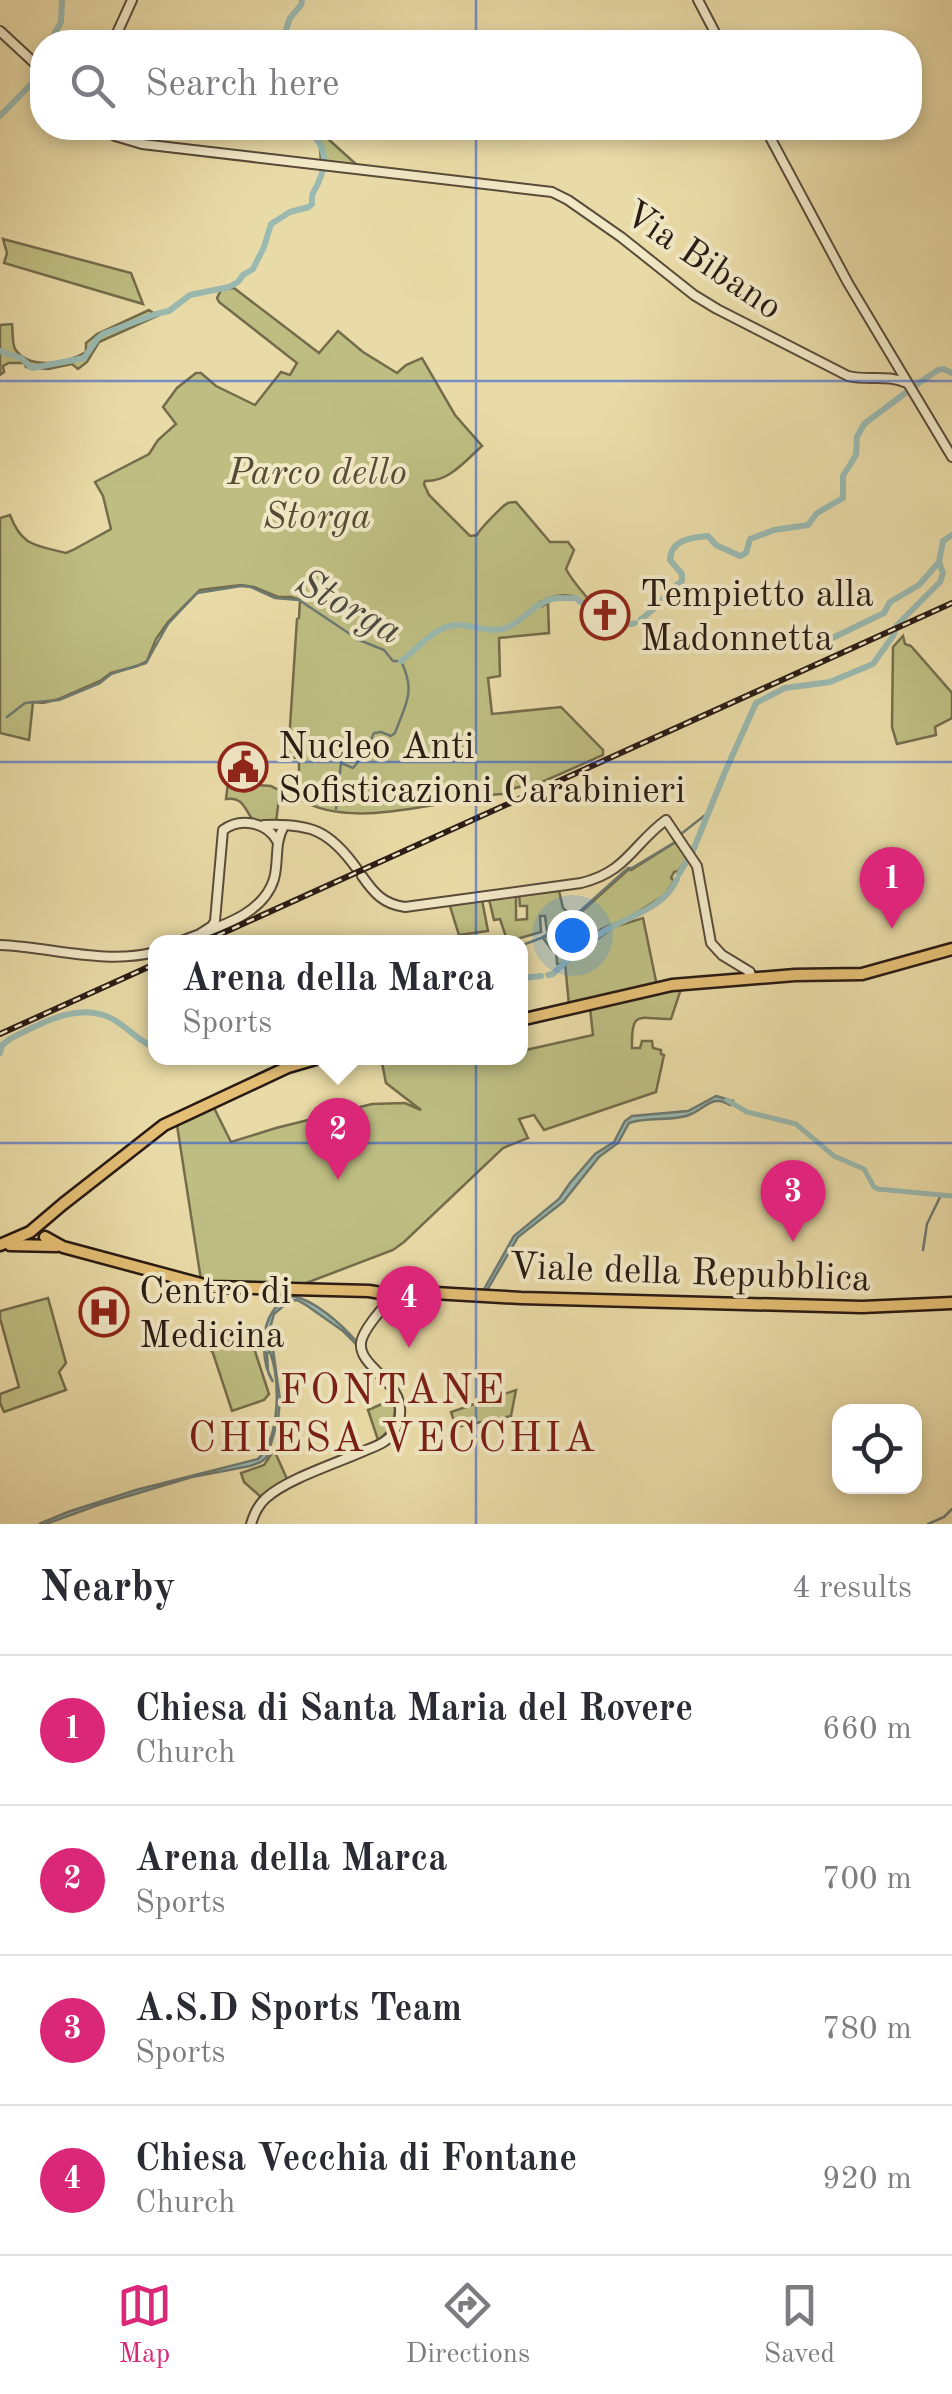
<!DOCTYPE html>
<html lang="en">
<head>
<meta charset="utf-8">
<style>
	body { margin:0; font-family:"Old Standard TT",serif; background:#f2f2f3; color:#2b2b33 }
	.controls { position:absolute; right:30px; bottom:30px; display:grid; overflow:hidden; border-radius:20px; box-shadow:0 5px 15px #0003 }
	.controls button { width:90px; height:90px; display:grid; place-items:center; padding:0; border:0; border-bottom:2px solid #e1e1e2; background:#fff; color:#2b2b33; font:50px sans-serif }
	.you { position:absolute; left:572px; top:935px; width:35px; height:35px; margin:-25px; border:8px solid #fff; border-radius:50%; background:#1a73e8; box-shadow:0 0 0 15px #1a73e833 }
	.badge { display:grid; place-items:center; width:65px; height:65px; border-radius:50%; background:#db2777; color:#fff; font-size:32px; font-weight:700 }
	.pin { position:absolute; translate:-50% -82px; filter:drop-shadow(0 2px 5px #0008) }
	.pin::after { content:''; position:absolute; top:52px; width:35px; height:30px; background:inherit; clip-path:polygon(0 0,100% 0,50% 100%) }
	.popup { position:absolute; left:148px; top:935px; width:380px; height:130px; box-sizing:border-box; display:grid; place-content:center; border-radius:20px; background:#fff; filter:drop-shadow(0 2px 8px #0005); font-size:32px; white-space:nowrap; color:#7c7c81 }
	.popup b { font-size:38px; color:#2b2b33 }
	.popup::after { content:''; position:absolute; left:50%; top:100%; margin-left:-20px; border:20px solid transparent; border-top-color:#fff }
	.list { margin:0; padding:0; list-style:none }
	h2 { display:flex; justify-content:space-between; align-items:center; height:130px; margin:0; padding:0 40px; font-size:42px }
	h2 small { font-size:32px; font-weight:400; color:#7c7c81 }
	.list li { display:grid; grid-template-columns:65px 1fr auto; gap:30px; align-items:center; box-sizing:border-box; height:150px; padding:0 40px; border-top:2px solid #e1e1e2 }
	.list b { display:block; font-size:38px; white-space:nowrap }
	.list p { margin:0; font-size:32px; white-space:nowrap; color:#7c7c81 }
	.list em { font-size:32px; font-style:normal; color:#7c7c81 }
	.icon { flex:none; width:55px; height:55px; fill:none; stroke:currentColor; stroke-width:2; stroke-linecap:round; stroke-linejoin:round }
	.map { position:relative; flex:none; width:952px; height:1524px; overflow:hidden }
	.search { position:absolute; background:#fff; box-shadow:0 5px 15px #0003; left:30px; right:30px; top:30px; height:110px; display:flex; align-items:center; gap:25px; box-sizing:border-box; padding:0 35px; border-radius:40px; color:#7c7c81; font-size:38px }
	.sheet { height:730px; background:#fff }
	nav { display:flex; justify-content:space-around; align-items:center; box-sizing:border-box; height:140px; border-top:2px solid #e1e1e2; background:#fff; font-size:28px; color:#7c7c81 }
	nav a { display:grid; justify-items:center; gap:5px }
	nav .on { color:#db2777 }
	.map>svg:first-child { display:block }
</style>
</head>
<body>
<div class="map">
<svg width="952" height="1524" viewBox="0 0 952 1524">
	<rect width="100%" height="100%" fill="#e9dba7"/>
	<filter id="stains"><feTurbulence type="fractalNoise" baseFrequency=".002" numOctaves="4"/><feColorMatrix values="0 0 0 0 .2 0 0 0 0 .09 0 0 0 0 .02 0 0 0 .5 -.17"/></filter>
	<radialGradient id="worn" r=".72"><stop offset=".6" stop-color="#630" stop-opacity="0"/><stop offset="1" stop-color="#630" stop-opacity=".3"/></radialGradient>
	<!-- green -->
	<g fill="#bebe82" stroke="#746c4b" stroke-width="2.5">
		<polygon points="306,128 316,128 358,166 321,163 320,146"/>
		<polygon points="3,239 131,273 143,304 4,263 7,253"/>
		<path d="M234,288L319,353L338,331L363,352L397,373L406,365L422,358L455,415L482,446C465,461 449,482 425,481L424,484L429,495L470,536L477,535C479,530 503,505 508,503C511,502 513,502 516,502L550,542H568L574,550L566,569C576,588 592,600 602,618C581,598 569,587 540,602L542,606L548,603L549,633L499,638L500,676L488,678L492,714L561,707L603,750V755L542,782L515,788L506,794C494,793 481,797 468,799C418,807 345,827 299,799V758L288,757L297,619L299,618L300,600L291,597H278L254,587L241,585L200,590L168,622L156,639L147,661L137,666L111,673L100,681L59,699L43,703L33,702L29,740L0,733V518L10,515C22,547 36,545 66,553L73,550L111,529L103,496L95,482L149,454L158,440L176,424L163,407L177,388L196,373H201L216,386L255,405L281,372L290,375L297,363L219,302L217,298L221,290Z"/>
		<path d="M149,310L157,316L99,342L87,362L78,369L72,364L48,369L26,367L24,363H9L3,366L4,372L0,375V325L12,324C13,331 12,343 15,349C29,371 69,363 86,352V343L97,334Z"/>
		<polygon points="903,636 905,644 911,646 952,693 952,718 935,727 936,735 897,744 892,727 893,647"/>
		<path d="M228,783L271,786L280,791L276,822L255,823C245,811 244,796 226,799Z"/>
		<polygon points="679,840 689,857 678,871 674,872 671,878 674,881 665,895 628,918 601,929 561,964 557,964 556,950 552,950 543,938 569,923 629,869 631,870"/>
		<polygon points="559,891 563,908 571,915 547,931 545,916 540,916 541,932 506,942 506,937 500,919 494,920 489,899 516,895 516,920 527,919 527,906 520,906 519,895"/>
		<polygon points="482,900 488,931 459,935 449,903"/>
		<polygon points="643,918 657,986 569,1005 565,963 614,927"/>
		<path d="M678,987L681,989L671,1019C640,1020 631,1007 632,1048H640L642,1041H652L653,1048L661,1050V1054L664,1055L656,1092L544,1130L534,1115L519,1119L528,1138L503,1148L404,1242L393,1250L301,1285H238L201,1280L177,1125L214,1108L231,1142L276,1128L372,1104L405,1103L421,1110L386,1083L381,1058H479L480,1061L494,1058H520L521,1051L593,1035L590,1008Z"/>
		<polygon points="48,1298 66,1363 59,1372 66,1390 4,1412 0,1403 0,1394 19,1387 0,1318 0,1311"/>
		<polygon points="250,1336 269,1394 264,1400 232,1411 213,1353 210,1349 233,1339"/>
		<polygon points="516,1390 511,1416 456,1427 451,1412"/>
		<path d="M391,1398H394C397,1416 393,1429 378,1440L368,1410L389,1401Z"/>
		<polygon points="274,1450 288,1481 272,1488 261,1497 244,1482 241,1473 264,1465"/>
	</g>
	<!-- water -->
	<g fill="#9ab9b0" stroke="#6d7a72" stroke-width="2.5">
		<path d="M716,1096L733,1101L730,1105C710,1093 705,1111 686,1116C668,1121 647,1117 629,1123L618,1143L599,1157L563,1202L518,1237L486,1292L483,1291L514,1236L559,1199L570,1183L595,1154L614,1142L625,1121L632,1116L688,1111Z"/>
		<path d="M292,1296C315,1300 341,1324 357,1342V1345L343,1331L306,1305L297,1300L289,1301L274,1314L270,1328L280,1400L278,1420L267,1457L261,1462L250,1466L192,1477L98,1505L46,1524H39L68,1512L136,1490L258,1459C281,1437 280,1379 270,1352L267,1353L268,1371L273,1382C262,1365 260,1329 273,1311C277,1305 285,1300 292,1296Z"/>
	</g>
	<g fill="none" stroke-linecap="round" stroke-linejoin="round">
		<!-- stream -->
		<g stroke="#6d7a72" stroke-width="2.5">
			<path d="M7,717L25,703L59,700L100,683L111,674L146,663L168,624L197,593L241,586L251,587L275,598L299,600L359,640L384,650L393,661H401C416,692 406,703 395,733L391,736L381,732L374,733L363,756L353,768L341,763L336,809"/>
			<polyline points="681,834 709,812"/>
			<polyline points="520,946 541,938 569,921 628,868 632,868 675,842"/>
			<polyline points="923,1250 927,1224 941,1195"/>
			<polyline points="928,1524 944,1517 952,1509"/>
		</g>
		<!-- canal -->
		<polyline stroke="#9ab9b0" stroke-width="5" points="727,1100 747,1112 796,1124 834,1156 864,1169 874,1187 878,1189 952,1196"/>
		<!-- river -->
		<g stroke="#9ab9b0" stroke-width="6">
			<polyline points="50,42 61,22 62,0"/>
			<polyline points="282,42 290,18 301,5 302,0"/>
			<polyline points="0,116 42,73"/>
			<path d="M0,351L21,358L32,368L84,358L98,338L103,334L156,314L169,311L190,295L229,287L238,282L243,275L253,269L264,247L271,224L290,212L309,207L312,204C311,191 315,192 319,181C329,158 323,145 309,128"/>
			<polyline points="913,387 938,370 943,369 952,373"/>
			<path d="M641,619C658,608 666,593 682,581V574L670,560C671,539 691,538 708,536L716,545L740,556L746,553L750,539L774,530L808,525L817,513L843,498V476L856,455L857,437L864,424L908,391"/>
			<polyline points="816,638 822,643 884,613 890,602 919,585 939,562"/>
			<path d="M401,661C418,649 437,623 460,625C476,626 490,633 506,628C523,622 534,603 552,599C559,597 569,599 576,598L605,623C615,622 626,627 635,623"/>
			<polyline points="692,853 725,772 756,703 785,688 830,682 873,664 893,636 897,625 940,582 943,573 939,562 943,541 952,535"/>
			<polyline points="679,874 689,857"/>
			<path d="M548,975L553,974C569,958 588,940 608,929C632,915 665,907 677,879"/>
			<polyline points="520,978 541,976"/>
			<path d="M0,1053L2,1045L10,1039C41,1023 82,999 116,1021C130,1030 140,1042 155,1048"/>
		</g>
		<!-- tertiary casing -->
		<g stroke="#594b39" stroke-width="12">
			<g id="tertiary">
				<polyline points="698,0 720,42"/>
				<polyline points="0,31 42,70"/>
				<polyline points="113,42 132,0"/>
				<path d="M103,128L115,136L142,144L552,192L568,200L621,237L694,295L717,309L848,376C868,381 887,374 907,383"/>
				<polyline points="765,128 848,283 952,457"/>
				<path d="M264,825C311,823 330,831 357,869"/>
				<path d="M362,876C374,893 383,904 405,907L581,883C627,872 633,844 666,820L697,866L711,943L722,955L750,972L752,978"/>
				<path d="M201,933L212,926L215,921L223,830C240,817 267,822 277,841"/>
				<path d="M179,942C212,928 262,918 274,879C279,861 274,843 284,826"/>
				<path d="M0,945C51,947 106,965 155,952"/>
				<path d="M251,1524C254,1514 258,1505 266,1498C287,1479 337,1463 364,1451C376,1446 389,1442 395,1430C418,1385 358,1371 361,1343C362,1331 383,1307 391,1299"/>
			</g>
		</g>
		<!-- primary casing -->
		<g stroke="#291b14" stroke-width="15">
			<g id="primary">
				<polyline points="520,1020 672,985 795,975 862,974 952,949"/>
				<polyline points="45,1237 63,1247 212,1287 369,1291 387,1294"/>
				<polyline points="0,1245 30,1232 63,1204 164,1125 288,1067 319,1058"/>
				<polyline points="10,1245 57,1246"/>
				<circle cx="393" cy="1293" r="6"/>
				<polyline points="399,1291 521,1298 862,1307 952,1303"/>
			</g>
		</g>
		<!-- tertiary -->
		<use href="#tertiary" stroke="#f1e8c6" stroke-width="8"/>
		<!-- primary -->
		<use href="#primary" stroke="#e4be74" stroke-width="10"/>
		<!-- rail casing -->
		<g stroke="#291b14" stroke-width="6">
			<g id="rail">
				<polyline points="203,942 952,603"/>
				<polyline points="0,1034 155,964"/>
			</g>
		</g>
		<!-- rail -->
		<use href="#rail" stroke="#f1e8c6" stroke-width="2.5" stroke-dasharray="8" stroke-linecap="butt"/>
	</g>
	<!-- grid -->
	<path fill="none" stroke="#1d4ed8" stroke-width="2.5" stroke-opacity="0.55" d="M476,0V42M476,128V1524M0,381H952M0,762H952M0,1143H952"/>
	<!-- icons -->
	<defs>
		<g id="church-ring" transform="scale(2.5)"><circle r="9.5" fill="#f1e8c6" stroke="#8f2418" stroke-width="1.5"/><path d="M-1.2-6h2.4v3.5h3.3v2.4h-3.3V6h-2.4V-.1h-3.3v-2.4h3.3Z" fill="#8f2418"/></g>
		<g id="civic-ring" transform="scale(2.5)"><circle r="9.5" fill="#f1e8c6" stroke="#8f2418" stroke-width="1.5"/><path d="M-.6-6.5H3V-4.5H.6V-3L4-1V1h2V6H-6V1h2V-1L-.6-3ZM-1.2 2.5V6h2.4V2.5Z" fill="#8f2418"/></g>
		<g id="hospital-ring" transform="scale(2.5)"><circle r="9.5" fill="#f1e8c6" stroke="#8f2418" stroke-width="1.5"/><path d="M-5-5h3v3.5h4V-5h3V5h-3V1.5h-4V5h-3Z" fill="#8f2418"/></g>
	</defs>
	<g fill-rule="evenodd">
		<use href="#church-ring" x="605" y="615"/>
		<use href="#civic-ring" x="243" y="767"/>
		<use href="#hospital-ring" x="104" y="1312"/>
	</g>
	<g text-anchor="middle" stroke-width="8" stroke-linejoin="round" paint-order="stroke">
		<!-- street labels -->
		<g font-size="38" fill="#291b14" stroke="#f1e8c6">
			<text transform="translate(704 259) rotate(34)" y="13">Via Bibano</text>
			<text transform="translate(690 1271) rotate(2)" y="13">Viale della Repubblica</text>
		</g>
		<!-- park labels -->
		<g font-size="38" font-style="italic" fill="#564c35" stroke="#f1e8c6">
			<text x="317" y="484">Parco dello<tspan x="317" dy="44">Storga</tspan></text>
		</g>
		<!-- poi labels -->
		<g font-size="38" fill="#291b14" stroke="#f1e8c6" text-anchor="start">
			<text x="640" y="606">Tempietto alla<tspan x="640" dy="44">Madonnetta</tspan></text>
			<text x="278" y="758">Nucleo Anti<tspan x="278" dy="44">Sofisticazioni Carabinieri</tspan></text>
			<text x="139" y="1303">Centro di<tspan x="139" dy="44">Medicina</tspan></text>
		</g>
		<!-- water labels -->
		<g font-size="40" font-style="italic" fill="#4b4a43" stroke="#f1e8c6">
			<text transform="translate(350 605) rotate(29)" y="14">Storga</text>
		</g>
		<!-- quarter labels -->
		<g font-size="42" letter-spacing="2.5" fill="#7a1f14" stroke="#f1e8c6">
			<text x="393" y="1403">FONTANE<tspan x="393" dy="48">CHIESA VECCHIA</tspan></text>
		</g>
	</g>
	<rect width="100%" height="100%" filter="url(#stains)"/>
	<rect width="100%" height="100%" fill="url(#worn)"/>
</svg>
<div class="controls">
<button><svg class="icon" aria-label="locate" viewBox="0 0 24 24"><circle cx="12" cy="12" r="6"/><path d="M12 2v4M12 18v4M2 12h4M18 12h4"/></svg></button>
</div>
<div class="you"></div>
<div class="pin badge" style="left:892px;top:929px">1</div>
<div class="pin badge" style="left:338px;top:1180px">2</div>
<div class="popup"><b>Arena della Marca</b>Sports</div>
<div class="pin badge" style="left:793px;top:1242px">3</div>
<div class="pin badge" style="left:409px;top:1348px">4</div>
<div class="search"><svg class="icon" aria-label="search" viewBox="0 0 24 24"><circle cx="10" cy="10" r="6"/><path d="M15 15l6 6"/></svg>Search here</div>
</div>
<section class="sheet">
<h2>Nearby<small>4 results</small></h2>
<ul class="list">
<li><span class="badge">1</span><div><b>Chiesa di Santa Maria del Rovere</b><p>Church</p></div><em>660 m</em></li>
<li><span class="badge">2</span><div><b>Arena della Marca</b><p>Sports</p></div><em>700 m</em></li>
<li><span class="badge">3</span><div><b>A.S.D Sports Team</b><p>Sports</p></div><em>780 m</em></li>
<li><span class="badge">4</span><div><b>Chiesa Vecchia di Fontane</b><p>Church</p></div><em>920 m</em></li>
</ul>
</section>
<nav>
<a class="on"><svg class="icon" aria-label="map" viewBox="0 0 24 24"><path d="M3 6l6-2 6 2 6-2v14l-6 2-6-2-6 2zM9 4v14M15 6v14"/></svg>Map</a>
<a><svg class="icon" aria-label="directions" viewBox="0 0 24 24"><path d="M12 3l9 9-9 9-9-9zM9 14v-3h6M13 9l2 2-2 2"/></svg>Directions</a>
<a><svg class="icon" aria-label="saved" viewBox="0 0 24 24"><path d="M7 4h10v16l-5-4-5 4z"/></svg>Saved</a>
</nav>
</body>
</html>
